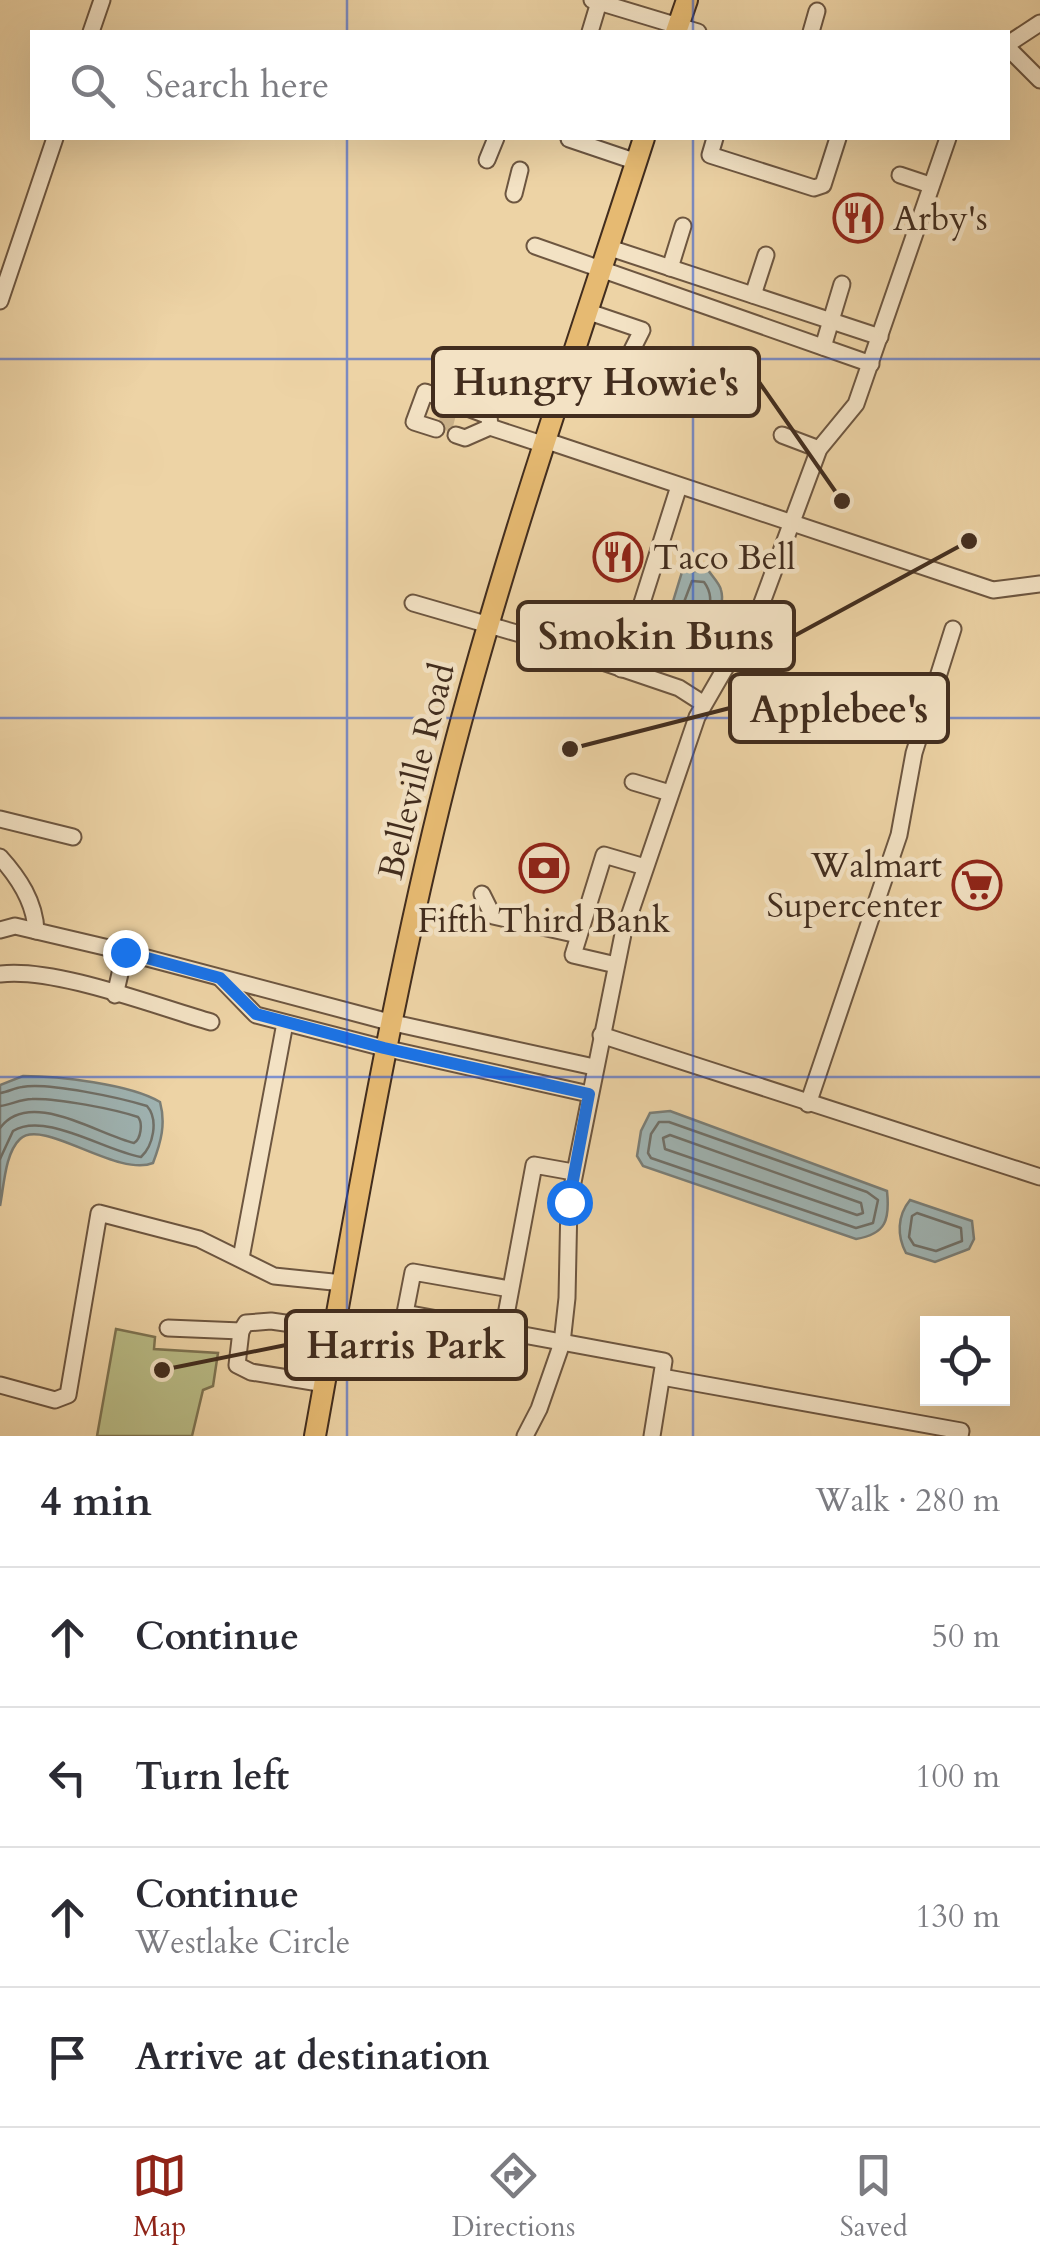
<!DOCTYPE html>
<html lang="en">
<head>
<meta charset="utf-8">
<style>
	body { margin:0; font-family:Cardo,serif; background:#f7f7f7; color:#2b2b33 }
	.controls { position:absolute; right:30px; bottom:30px; display:grid; overflow:hidden; border-radius:0px; box-shadow:0 10px 40px #0002 }
	.controls button { width:90px; height:90px; display:grid; place-items:center; padding:0; border:0; border-bottom:2px solid #e1e1e2; background:#fff; color:#2b2b33; font:50px sans-serif }
	.stop { position:absolute; width:30px; height:30px; margin:-22px; border:8px solid #1a73e8; border-radius:50%; background:#fff }
	.stop.end { background:#1a73e8; border-color:#fff; box-shadow:0 2px 10px #0008 }
	.list { margin:0; padding:0; list-style:none }
	h2 { display:flex; justify-content:space-between; align-items:center; height:130px; margin:0; padding:0 40px; font-size:42px }
	h2 small { font-size:32px; font-weight:400; color:#7c7c81 }
	.list li { display:grid; grid-template-columns:65px 1fr auto; gap:30px; align-items:center; box-sizing:border-box; height:140px; padding:0 40px; border-top:2px solid #e1e1e2 }
	.list b { display:block; font-size:38px; white-space:nowrap }
	.list p { margin:0; font-size:32px; white-space:nowrap; color:#7c7c81 }
	.list em { font-size:32px; font-style:normal; color:#7c7c81 }
	.icon { flex:none; width:55px; height:55px; fill:none; stroke:currentColor; stroke-width:2; stroke-linecap:round; stroke-linejoin:round }
	.map { position:relative; flex:none; width:1040px; height:1436px; overflow:hidden }
	.search { position:absolute; background:#fff; box-shadow:0 10px 40px #0002; left:30px; right:30px; top:30px; height:110px; display:flex; align-items:center; gap:25px; box-sizing:border-box; padding:0 35px; border-radius:0px; color:#7c7c81; font-size:38px }
	.sheet { height:690px; background:#fff }
	nav { display:flex; justify-content:space-around; align-items:center; box-sizing:border-box; height:140px; border-top:2px solid #e1e1e2; background:#fff; font-size:28px; color:#7c7c81 }
	nav a { display:grid; justify-items:center; gap:5px }
	nav .on { color:#8f2418 }
	.map>svg:first-child { display:block }
</style>
</head>
<body>
<div class="map">
<svg width="1040" height="1436" viewBox="0 0 1040 1436">
	<rect width="100%" height="100%" fill="#edd3a5"/>
	<filter id="stains"><feTurbulence type="fractalNoise" baseFrequency=".002" numOctaves="4"/><feColorMatrix values="0 0 0 0 .2 0 0 0 0 .09 0 0 0 0 .02 0 0 0 .5 -.17"/></filter>
	<radialGradient id="worn" r=".72"><stop offset=".6" stop-color="#630" stop-opacity="0"/><stop offset="1" stop-color="#630" stop-opacity=".3"/></radialGradient>
	<!-- green -->
	<polygon fill="#b9bc86" stroke="#7e7452" stroke-width="2.5" points="116,1329 155,1337 154,1349 218,1353 213,1386 203,1390 192,1436 97,1436"/>
	<!-- water -->
	<g fill="#9fb4b3" stroke="#7a7e77" stroke-width="2.5">
		<path d="M708,570C712,576 720,584 721,590C726,607 710,639 695,648C687,652 679,649 671,646L667,639L671,608L682,572Z"/>
		<path d="M23,1076C58,1076 130,1084 160,1102C166,1124 161,1142 153,1163C118,1178 42,1117 20,1139C5,1153 4,1186 0,1206V1085Z"/>
		<path d="M670,1111L887,1191C890,1220 886,1234 856,1239L643,1166L637,1156L641,1131L650,1113Z"/>
		<path d="M910,1200L972,1221L974,1239L969,1249L935,1262L906,1253C897,1236 897,1216 910,1200Z"/>
	</g>
	<g fill="none" stroke-linecap="round" stroke-linejoin="round">
		<!-- shore -->
		<g stroke="#707068" stroke-width="2.5">
			<path d="M692,581L704,582C719,602 704,630 685,640L678,633L681,610Z"/>
			<path d="M0,1093C8,1092 14,1088 22,1087C48,1082 121,1098 147,1106C159,1120 153,1146 141,1157C105,1151 45,1111 13,1131L0,1159"/>
			<path d="M0,1106C11,1105 20,1099 32,1099C57,1098 114,1109 138,1117C143,1123 141,1139 134,1143C97,1134 29,1088 0,1128"/>
			<polygon points="659,1122 669,1122 867,1192 878,1200 873,1223 856,1228 651,1158 648,1153 651,1134"/>
			<polygon points="670,1135 861,1203 863,1213 857,1215 665,1149 663,1138"/>
			<polygon points="917,1213 961,1228 962,1241 936,1251 914,1245 909,1237 912,1216"/>
		</g>
		<!-- minor-tunnel -->
		<polyline stroke="#cbb28a" stroke-width="15" stroke-dasharray="15 8" stroke-linecap="butt" points="439,421 459,426"/>
		<!-- minor casing -->
		<g stroke="#6d5640" stroke-width="19">
			<g id="minor">
				<polyline points="592,0 698,32"/>
				<polyline points="91,32 102,0"/>
				<polyline points="590,32 599,2"/>
				<polyline points="811,32 817,11"/>
				<polyline points="1008,44 1040,23"/>
				<polyline points="1008,48 1040,80"/>
				<polyline points="715,138 710,155 814,188 823,185 838,138"/>
				<polyline points="569,139 637,162"/>
				<polyline points="487,160 496,138"/>
				<polyline points="900,175 930,185"/>
				<polyline points="514,194 520,170"/>
				<polyline points="535,246 871,364"/>
				<polyline points="607,247 880,337"/>
				<polyline points="670,268 683,226"/>
				<polyline points="753,295 766,255"/>
				<polyline points="0,301 55,138"/>
				<polyline points="823,347 842,284"/>
				<polyline points="566,382 621,399 625,364 642,330 586,311"/>
				<polyline points="490,427 545,445"/>
				<polyline points="436,429 414,422 425,392 489,416 490,427 465,438 456,435"/>
				<polyline points="782,435 819,449"/>
				<polyline points="547,441 993,590 1040,584"/>
				<polyline points="413,603 520,634 679,688 704,704"/>
				<polyline points="621,669 679,486"/>
				<polyline points="633,782 670,793"/>
				<polyline points="0,819 73,837"/>
				<path d="M0,857C19,878 35,902 36,931"/>
				<polyline points="482,894 493,916 578,935"/>
				<polyline points="0,930 15,926 113,949 389,1022 594,1067"/>
				<polyline points="616,965 573,955 604,855 645,867"/>
				<path d="M0,974C55,967 155,1006 211,1022"/>
				<polyline points="220,978 256,1015 384,1048 589,1094"/>
				<polyline points="115,995 125,952"/>
				<polyline points="601,1035 1040,1177"/>
				<polyline points="808,1104 899,835 914,753 953,629"/>
				<polyline points="241,1258 285,1023"/>
				<polyline points="510,1289 413,1272 405,1313 664,1361 652,1436"/>
				<polyline points="168,1328 241,1331 246,1323 271,1321 334,1330"/>
				<polyline points="241,1331 237,1365 251,1372 325,1384"/>
				<polyline points="503,1331 534,1165 573,1172"/>
				<polyline points="662,1377 961,1431 960,1436"/>
				<polyline points="0,1385 55,1400 68,1395 99,1213 199,1239 274,1276 343,1283"/>
				<polyline points="525,1436 539,1409 562,1343 567,1298 569,1202 623,934 697,717 760,608 819,449 856,404 948,138"/>
			</g>
		</g>
		<!-- major casing -->
		<g stroke="#422d1e" stroke-width="24">
			<g id="major">
				<polyline points="676,32 687,0"/>
				<path d="M315,1436C355,1214 392,993 447,775C502,559 576,349 644,138"/>
			</g>
		</g>
		<!-- minor -->
		<use href="#minor" stroke="#f3e2c4" stroke-width="15"/>
		<!-- major -->
		<use href="#major" stroke="#e6ba72" stroke-width="20"/>
	</g>
	<g fill="none" stroke-linecap="round" stroke-linejoin="round">
		<!-- route -->
		<polyline stroke="#1a73e8" stroke-width="12" points="125,952 220,978 256,1014 384,1048 589,1094 569,1202"/>
	</g>
	<!-- grid -->
	<path fill="none" stroke="#1d4ed8" stroke-width="2.5" stroke-opacity="0.55" d="M347,0V32M693,0V32M347,138V1436M693,138V1436M0,359H1040M0,718H1040M0,1077H1040"/>
	<!-- icons -->
	<defs>
		<g id="restaurant-ring" transform="scale(2.5)"><circle r="9.5" fill="#f3e2c4" stroke="#8f2418" stroke-width="1.5"/><path d="M-5-6h1v4h1v-4h1v4h1v-4h1v5L-1.5 .5V6h-2V.5L-5-1ZM5-6V6H3V1.5H1.5Q1.5-4 5-6Z" fill="#8f2418"/></g>
		<g id="bank-ring" transform="scale(2.5)"><circle r="9.5" fill="#f3e2c4" stroke="#8f2418" stroke-width="1.5"/><path d="M-6-4H6V4H-6ZM0-2.3a2.3 2.3 0 1 0 0 4.6a2.3 2.3 0 1 0 0-4.6Z" fill="#8f2418"/></g>
		<g id="supermarket-ring" transform="scale(2.5)"><circle r="9.5" fill="#f3e2c4" stroke="#8f2418" stroke-width="1.5"/><path d="M-6-5.5h2.5l.6 2H6L4.5 2H-2.5L-4.4-4H-6ZM-1.5 3.2a1.3 1.3 0 1 0 .1 0ZM3 3.2a1.3 1.3 0 1 0 .1 0Z" fill="#8f2418"/></g>
	</defs>
	<g fill-rule="evenodd">
		<use href="#restaurant-ring" x="858" y="218"/>
		<use href="#restaurant-ring" x="618" y="557"/>
		<use href="#bank-ring" x="544" y="868"/>
		<use href="#supermarket-ring" x="977" y="885"/>
	</g>
	<g text-anchor="middle" stroke-width="9" stroke-linejoin="round" paint-order="stroke">
		<!-- poi labels -->
		<g font-size="35" fill="#422d1e" stroke="#f3e2c4" text-anchor="start">
			<text x="893" y="230">Arby's</text>
			<text x="653" y="569">Taco Bell</text>
			<text x="942" y="877" text-anchor="end">Walmart<tspan x="942" dy="40">Supercenter</tspan></text>
			<text x="544" y="932" text-anchor="middle">Fifth Third Bank</text>
		</g>
		<!-- street labels -->
		<g font-size="35" fill="#422d1e" stroke="#f3e2c4">
			<text transform="translate(416 771) rotate(-76)" y="12">Belleville Road</text>
		</g>
	</g>
	<!-- callouts -->
	<path fill="none" stroke="#422d1e" stroke-width="4" d="M842 501L759 382M969 541L794 636M570 749L730 708M162 1370L286 1345"/>
	<g fill="#422d1e" stroke="#f3e2c4" stroke-width="4">
		<circle cx="842" cy="501" r="10"/>
		<circle cx="969" cy="541" r="10"/>
		<circle cx="570" cy="749" r="10"/>
		<circle cx="162" cy="1370" r="10"/>
	</g>
	<g fill="#f3e2c4" stroke="#422d1e" stroke-width="4">
		<rect x="433" y="348" width="326" height="68" rx="10"/>
		<rect x="518" y="602" width="276" height="68" rx="10"/>
		<rect x="730" y="674" width="218" height="68" rx="10"/>
		<rect x="286" y="1311" width="240" height="68" rx="10"/>
	</g>
	<g font-size="38" text-anchor="middle" font-weight="bold" fill="#422d1e">
		<text x="596" y="395">Hungry Howie's</text>
		<text x="656" y="649">Smokin Buns</text>
		<text x="839" y="722">Applebee's</text>
		<text x="406" y="1358">Harris Park</text>
	</g>
	<rect width="100%" height="100%" filter="url(#stains)"/>
	<rect width="100%" height="100%" fill="url(#worn)"/>
</svg>
<div class="controls">
<button><svg class="icon" aria-label="locate" viewBox="0 0 24 24"><circle cx="12" cy="12" r="6"/><path d="M12 2v4M12 18v4M2 12h4M18 12h4"/></svg></button>
</div>
<div class="stop" style="left:569px;top:1202px"></div>
<div class="stop end" style="left:125px;top:952px"></div>
<div class="search"><svg class="icon" aria-label="search" viewBox="0 0 24 24"><circle cx="10" cy="10" r="6"/><path d="M15 15l6 6"/></svg>Search here</div>
</div>
<section class="sheet">
<h2>4 min<small>Walk · 280 m</small></h2>
<ul class="list">
<li><svg class="icon" aria-label="ahead" viewBox="0 0 24 24"><path d="M12 20V5M6 11l6-6 6 6"/></svg><div><b>Continue</b></div><em>50 m</em></li>
<li><svg class="icon" aria-label="left" viewBox="0 0 24 24"><path d="M17 20v-9H6M10 6l-5 5 5 5"/></svg><div><b>Turn left</b></div><em>100 m</em></li>
<li><svg class="icon" aria-label="ahead" viewBox="0 0 24 24"><path d="M12 20V5M6 11l6-6 6 6"/></svg><div><b>Continue</b><p>Westlake Circle</p></div><em>130 m</em></li>
<li><svg class="icon" aria-label="arrive" viewBox="0 0 24 24"><path d="M6 21V4h12l-3 4 3 4H6"/></svg><div><b>Arrive at destination</b></div></li>
</ul>
</section>
<nav>
<a class="on"><svg class="icon" aria-label="map" viewBox="0 0 24 24"><path d="M3 6l6-2 6 2 6-2v14l-6 2-6-2-6 2zM9 4v14M15 6v14"/></svg>Map</a>
<a><svg class="icon" aria-label="directions" viewBox="0 0 24 24"><path d="M12 3l9 9-9 9-9-9zM9 14v-3h6M13 9l2 2-2 2"/></svg>Directions</a>
<a><svg class="icon" aria-label="saved" viewBox="0 0 24 24"><path d="M7 4h10v16l-5-4-5 4z"/></svg>Saved</a>
</nav>
</body>
</html>
